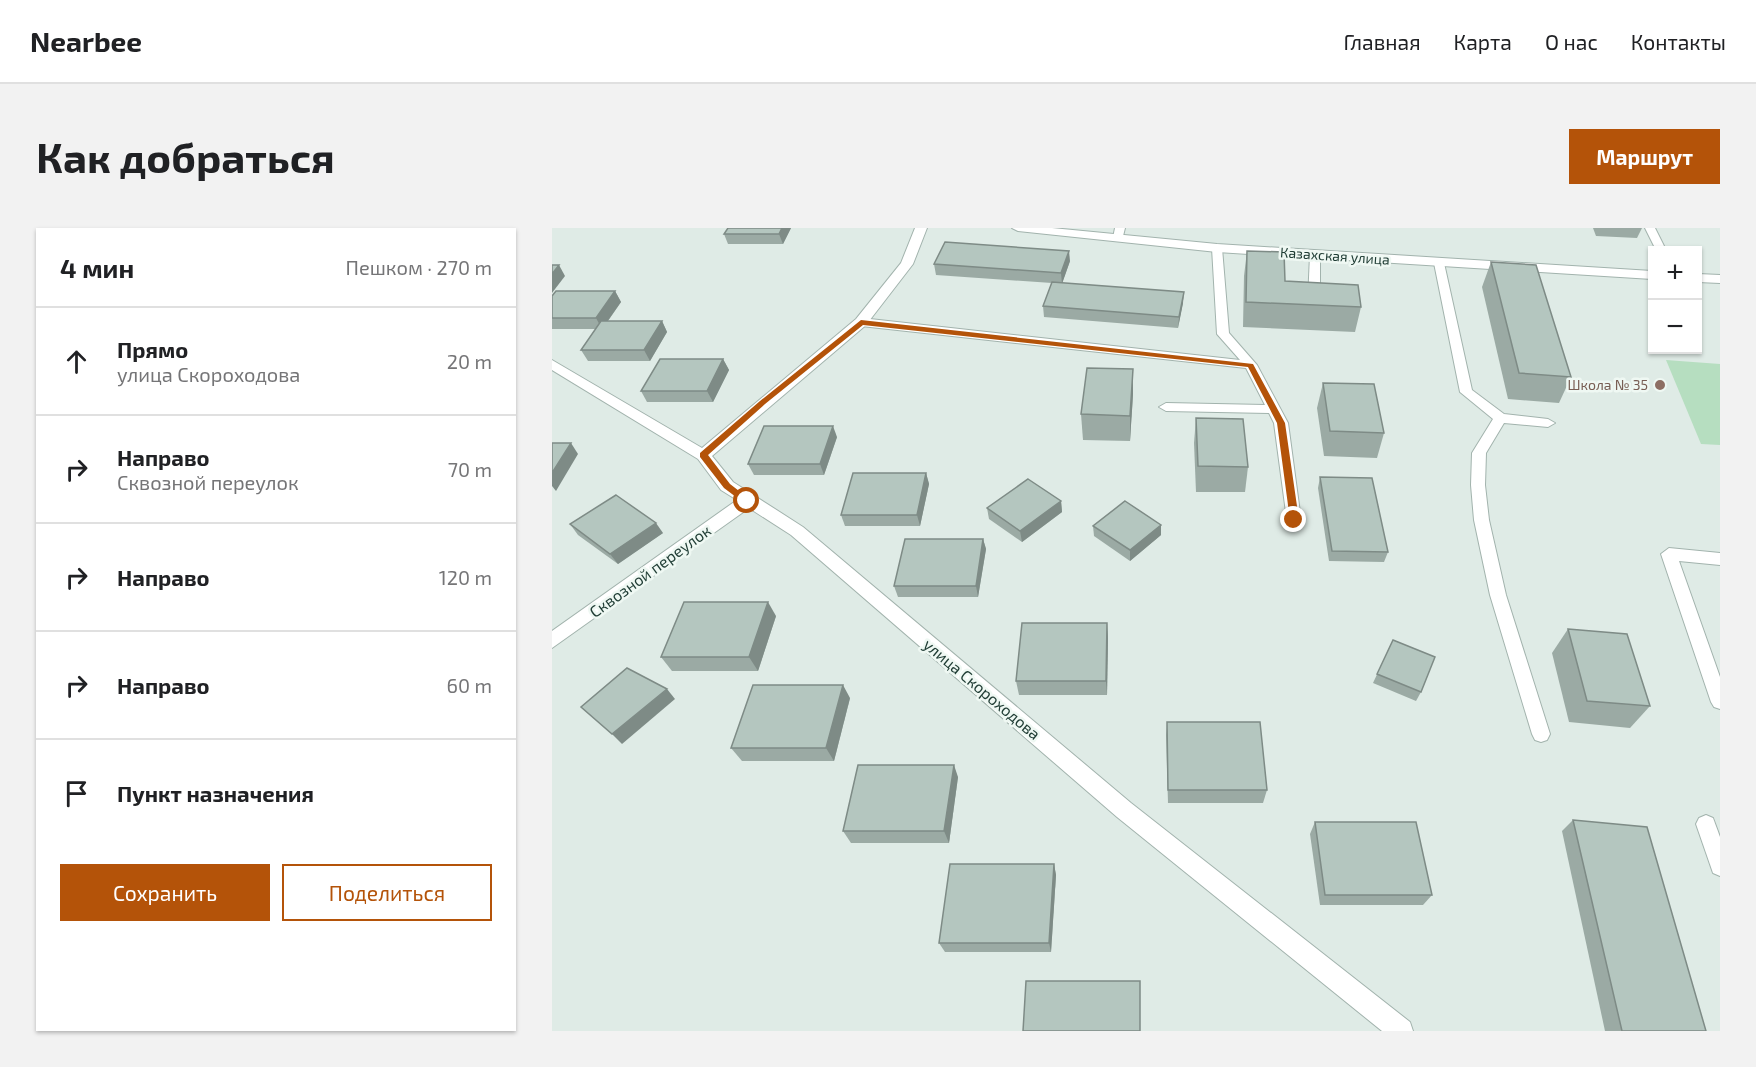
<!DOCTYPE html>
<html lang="ru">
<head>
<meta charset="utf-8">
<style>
	body { margin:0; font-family:"Exo 2",sans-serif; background:#f2f2f2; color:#202124 }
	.controls { position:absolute; right:18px; top:18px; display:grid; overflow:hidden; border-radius:0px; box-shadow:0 2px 4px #0004 }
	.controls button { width:54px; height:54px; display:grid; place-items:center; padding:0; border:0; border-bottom:2px solid #e0e0e0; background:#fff; color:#202124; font:30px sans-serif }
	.stop { position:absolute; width:18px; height:18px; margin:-14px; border:4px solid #b45309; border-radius:50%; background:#fff }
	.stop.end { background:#b45309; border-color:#fff; box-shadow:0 2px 6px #0008 }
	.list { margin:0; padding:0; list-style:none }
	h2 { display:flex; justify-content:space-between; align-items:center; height:78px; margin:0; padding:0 24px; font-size:26px }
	h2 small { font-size:20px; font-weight:400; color:#757577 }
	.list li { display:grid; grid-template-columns:39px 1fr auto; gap:18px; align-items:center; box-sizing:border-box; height:108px; padding:0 24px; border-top:2px solid #e0e0e0 }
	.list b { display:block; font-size:22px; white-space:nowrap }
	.list p { margin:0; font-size:20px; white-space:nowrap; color:#757577 }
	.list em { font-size:20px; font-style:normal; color:#757577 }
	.actions { display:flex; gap:12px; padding:18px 24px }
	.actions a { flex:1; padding:14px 0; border:2px solid #b45309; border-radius:0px; text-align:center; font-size:21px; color:#b45309 }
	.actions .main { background:#b45309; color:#fff }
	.icon { flex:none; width:33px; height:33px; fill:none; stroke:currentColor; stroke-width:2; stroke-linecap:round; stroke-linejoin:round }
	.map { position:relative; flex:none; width:1168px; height:803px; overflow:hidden; border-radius:0px }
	header { display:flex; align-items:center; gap:36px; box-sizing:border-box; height:84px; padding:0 30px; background:#fff; border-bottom:2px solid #e0e0e0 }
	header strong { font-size:28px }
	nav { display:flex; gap:33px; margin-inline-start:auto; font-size:21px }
	.intro { display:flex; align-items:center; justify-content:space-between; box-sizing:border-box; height:144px; padding:0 36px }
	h1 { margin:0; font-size:42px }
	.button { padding:15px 27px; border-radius:0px; background:#b45309; color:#fff; font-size:21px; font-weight:700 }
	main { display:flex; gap:36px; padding:0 36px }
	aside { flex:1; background:#fff; border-radius:0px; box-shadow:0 2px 4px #0004 }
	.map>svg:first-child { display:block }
</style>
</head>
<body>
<header>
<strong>Nearbee</strong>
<nav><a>Главная</a><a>Карта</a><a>О нас</a><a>Контакты</a></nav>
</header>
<div class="intro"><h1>Как добраться</h1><a class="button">Маршрут</a></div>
<main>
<aside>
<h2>4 мин<small>Пешком · 270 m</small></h2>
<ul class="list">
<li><svg class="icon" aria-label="ahead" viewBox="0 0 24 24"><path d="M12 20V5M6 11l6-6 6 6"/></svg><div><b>Прямо</b><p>улица Скороходова</p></div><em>20 m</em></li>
<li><svg class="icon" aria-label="right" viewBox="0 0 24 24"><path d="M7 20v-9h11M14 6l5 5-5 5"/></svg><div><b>Направо</b><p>Сквозной переулок</p></div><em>70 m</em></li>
<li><svg class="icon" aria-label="right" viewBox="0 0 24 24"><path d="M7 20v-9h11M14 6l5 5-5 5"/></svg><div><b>Направо</b></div><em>120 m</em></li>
<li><svg class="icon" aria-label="right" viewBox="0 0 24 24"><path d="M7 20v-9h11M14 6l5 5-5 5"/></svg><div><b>Направо</b></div><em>60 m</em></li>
<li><svg class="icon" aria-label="arrive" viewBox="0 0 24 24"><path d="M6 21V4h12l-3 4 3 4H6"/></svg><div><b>Пункт назначения</b></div></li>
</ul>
<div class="actions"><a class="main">Сохранить</a><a>Поделиться</a></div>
</aside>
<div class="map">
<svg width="1168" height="803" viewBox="0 0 1168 803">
	<rect width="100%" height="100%" fill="#dfebe6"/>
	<!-- green -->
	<polygon fill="#b6dec0" points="1114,132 1168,136 1168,217 1149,216"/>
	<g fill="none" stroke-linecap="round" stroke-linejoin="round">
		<!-- service casing -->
		<g stroke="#a2b3ad" stroke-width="2">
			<g id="service">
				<polygon points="563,0 573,0 570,12 561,10"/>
				<polygon points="1093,0 1103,0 1112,18 1111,20 1103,20"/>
				<polygon points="665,17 670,20 677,105 705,137 736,195 749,292 742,297 735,292 722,195 717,185 614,183 607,179 614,175 713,177 694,140 309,98 303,94 309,90 688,132 665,106 660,20"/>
				<polygon points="763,24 768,27 768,72 762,75 756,72 758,27"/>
				<polygon points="887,32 892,35 920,162 952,186 996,191 1003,195 996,199 952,195 934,225 933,257 937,292 954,367 998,506 995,512 989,514 983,512 980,506 938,367 922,292 919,257 920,225 941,191 908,164 882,35"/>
				<polygon points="1117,320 1168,325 1168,337 1127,333 1168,449 1168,481 1162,479 1159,474 1109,326"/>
				<polygon points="1154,587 1161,590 1168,609 1168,648 1161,645 1144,596 1147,590"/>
			</g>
		</g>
		<!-- minor casing -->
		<g stroke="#a2b3ad" stroke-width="2">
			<g id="minor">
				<polygon points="363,0 375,0 361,36 314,97 160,228 181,254 251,299 579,575 858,794 861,803 830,803 565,589 239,307 197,280 0,420 0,403 185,272 169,262 146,231 0,142 0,132 150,220 304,91 349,35"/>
				<polygon points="460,0 500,0 665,16 1100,43 1100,51 665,24 466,3"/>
				<polygon points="1146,46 1168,47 1168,55 1146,54"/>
			</g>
		</g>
		<!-- service -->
		<use href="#service" fill="#fff" fill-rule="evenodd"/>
		<!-- minor -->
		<use href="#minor" fill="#fff" fill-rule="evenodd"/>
	</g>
	<!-- wall -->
	<g fill="#9baaa4">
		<polygon points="239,0 231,16 176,16 172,6"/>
		<polygon points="1041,0 1090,0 1085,10 1044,8"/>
		<polygon points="695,23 733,53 809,79 803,104 691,99 692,48"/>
		<polygon points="518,33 510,55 631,75 626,100 492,89 491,78 500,55 384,47 382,36"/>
		<polygon points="939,34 1019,149 1007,175 956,171 930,59"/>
		<polygon points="63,63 69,74 56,93 110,93 115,104 98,133 36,133 29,122 44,101 0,101 0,68"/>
		<polygon points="171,131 177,142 161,174 95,174 89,163"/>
		<polygon points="771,155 832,205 825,230 772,228 765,180"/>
		<polygon points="581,166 578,213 531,212 529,186"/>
		<polygon points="644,190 696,239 693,264 644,264 642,215"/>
		<polygon points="285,209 272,247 202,247 196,236"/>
		<polygon points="374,245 377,256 368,298 293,298 289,287"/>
		<polygon points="768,249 836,324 832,334 777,333 766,260"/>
		<polygon points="509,273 510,284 470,314 437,291 435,280"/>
		<polygon points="18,296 111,305 66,336 26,307"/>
		<polygon points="609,297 609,307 578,333 542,308 541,298"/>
		<polygon points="431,311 434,321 426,369 346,369 342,358"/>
		<polygon points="224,388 206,443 120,443 109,429"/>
		<polygon points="555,395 556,410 555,467 467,467 464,453"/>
		<polygon points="1016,401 1098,478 1078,500 1017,494 1000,425"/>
		<polygon points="841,412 869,464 864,473 821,455"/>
		<polygon points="298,470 282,533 190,533 179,520"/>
		<polygon points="615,494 715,562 711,575 616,575 614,507"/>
		<polygon points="406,549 397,615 299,615 291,603"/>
		<polygon points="1021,592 1154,803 1053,803 1010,603"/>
		<polygon points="763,594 880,667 871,677 768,677 758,606"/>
		<polygon points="502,636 504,647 499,724 393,724 387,715"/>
	</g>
	<!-- shaded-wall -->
	<g fill="#7e8b86">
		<polygon points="230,0 239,0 231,16 227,6"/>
		<polygon points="517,23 518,33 510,56 509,45"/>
		<polygon points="7,37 13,48 0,65 0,46"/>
		<polygon points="63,63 69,74 50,101 44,90"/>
		<polygon points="632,64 631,75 626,100 627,89"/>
		<polygon points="110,93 115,104 98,133 92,122"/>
		<polygon points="171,131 177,142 161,174 155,163"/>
		<polygon points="581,141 581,166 578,213 578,188"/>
		<polygon points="281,198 285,209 272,247 268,236"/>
		<polygon points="19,215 26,226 4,263 0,258 0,245"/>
		<polygon points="374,245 377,256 368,298 365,287"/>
		<polygon points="509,273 510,284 470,314 468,303"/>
		<polygon points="104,295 111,305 66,336 58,326"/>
		<polygon points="609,297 609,307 578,333 578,322"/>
		<polygon points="431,311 434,321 426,369 424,358"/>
		<polygon points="216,374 224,388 206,443 197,429"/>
		<polygon points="555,395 556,410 555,467 554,453"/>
		<polygon points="291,457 298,470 282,533 274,520"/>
		<polygon points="115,461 123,471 70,516 60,506"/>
		<polygon points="402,537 406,549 397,615 392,603"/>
		<polygon points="502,636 504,647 499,724 497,715"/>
	</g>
	<!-- building -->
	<g fill="#b4c6bf" stroke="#7e8b86" stroke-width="1.5">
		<polygon points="176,0 230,0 227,6 172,6"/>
		<polygon points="393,14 517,23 509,45 382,36"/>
		<polygon points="695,23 732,24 733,53 806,57 809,79 694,74"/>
		<polygon points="939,34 984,37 1019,149 967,145"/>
		<polygon points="0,37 7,37 0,46"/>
		<polygon points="500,54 632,64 627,89 491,78"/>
		<polygon points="4,63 63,63 44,90 0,90 0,68"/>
		<polygon points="49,93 110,93 92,122 29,122"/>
		<polygon points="108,131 171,131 155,163 89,163"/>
		<polygon points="535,140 581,141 578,188 529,186"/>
		<polygon points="771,155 822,156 832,205 778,203"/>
		<polygon points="644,190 691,191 696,239 646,238"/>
		<polygon points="212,198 281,198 268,236 196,236"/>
		<polygon points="0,215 19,215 0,245"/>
		<polygon points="301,245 374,245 365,287 289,287"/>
		<polygon points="768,249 820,250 836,324 780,323"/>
		<polygon points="476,251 509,273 468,303 435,280"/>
		<polygon points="64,267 104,295 58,326 18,296"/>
		<polygon points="573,273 609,297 578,322 541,298"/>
		<polygon points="353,311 431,311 424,358 342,358"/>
		<polygon points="132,374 216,374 197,429 109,429"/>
		<polygon points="470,395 555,395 554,453 464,453"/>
		<polygon points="1016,401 1075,406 1098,478 1035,473"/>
		<polygon points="841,412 883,429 869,464 825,446"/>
		<polygon points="75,440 115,461 60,506 29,479"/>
		<polygon points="201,457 291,457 274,520 179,520"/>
		<polygon points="615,494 708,494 715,562 616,562"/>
		<polygon points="306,537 402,537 392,603 291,603"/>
		<polygon points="1021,592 1095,599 1154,803 1070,803"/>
		<polygon points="763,594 864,594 880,667 773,667"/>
		<polygon points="398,636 502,636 497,715 387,715"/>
		<polygon points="474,753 588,753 588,803 471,803"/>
	</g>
	<!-- route -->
	<polygon fill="#b45309" points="309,92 701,136 733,195 747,292 742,295 738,292 725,195 696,139 311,97 213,176 156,227 178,256 200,273 192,275 172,260 148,229 148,225 208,173"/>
	<!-- markers -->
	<circle fill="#8d6e63" stroke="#eff8f3" stroke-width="2" cx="1108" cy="157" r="6"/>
	<g text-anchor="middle" stroke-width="5" stroke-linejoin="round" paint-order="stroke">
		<!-- far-street labels -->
		<g font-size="14" fill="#1f3c34" stroke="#eff8f3">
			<text transform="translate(783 28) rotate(4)" y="5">Казахская улица</text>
		</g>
		<!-- far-education labels -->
		<g font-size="14" fill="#785e54" stroke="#eff8f3" text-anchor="end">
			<text x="1096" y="162">Школа № 35</text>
		</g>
		<!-- street labels -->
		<g font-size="16" fill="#1f3c34" stroke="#eff8f3">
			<text transform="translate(98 343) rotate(-36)" y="6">Сквозной переулок</text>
			<text transform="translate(430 461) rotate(40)" y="6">улица Скороходова</text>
		</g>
	</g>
</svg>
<div class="controls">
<button>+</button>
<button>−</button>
</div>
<div class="stop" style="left:195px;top:273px"></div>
<div class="stop end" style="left:742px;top:292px"></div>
</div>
</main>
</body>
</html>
